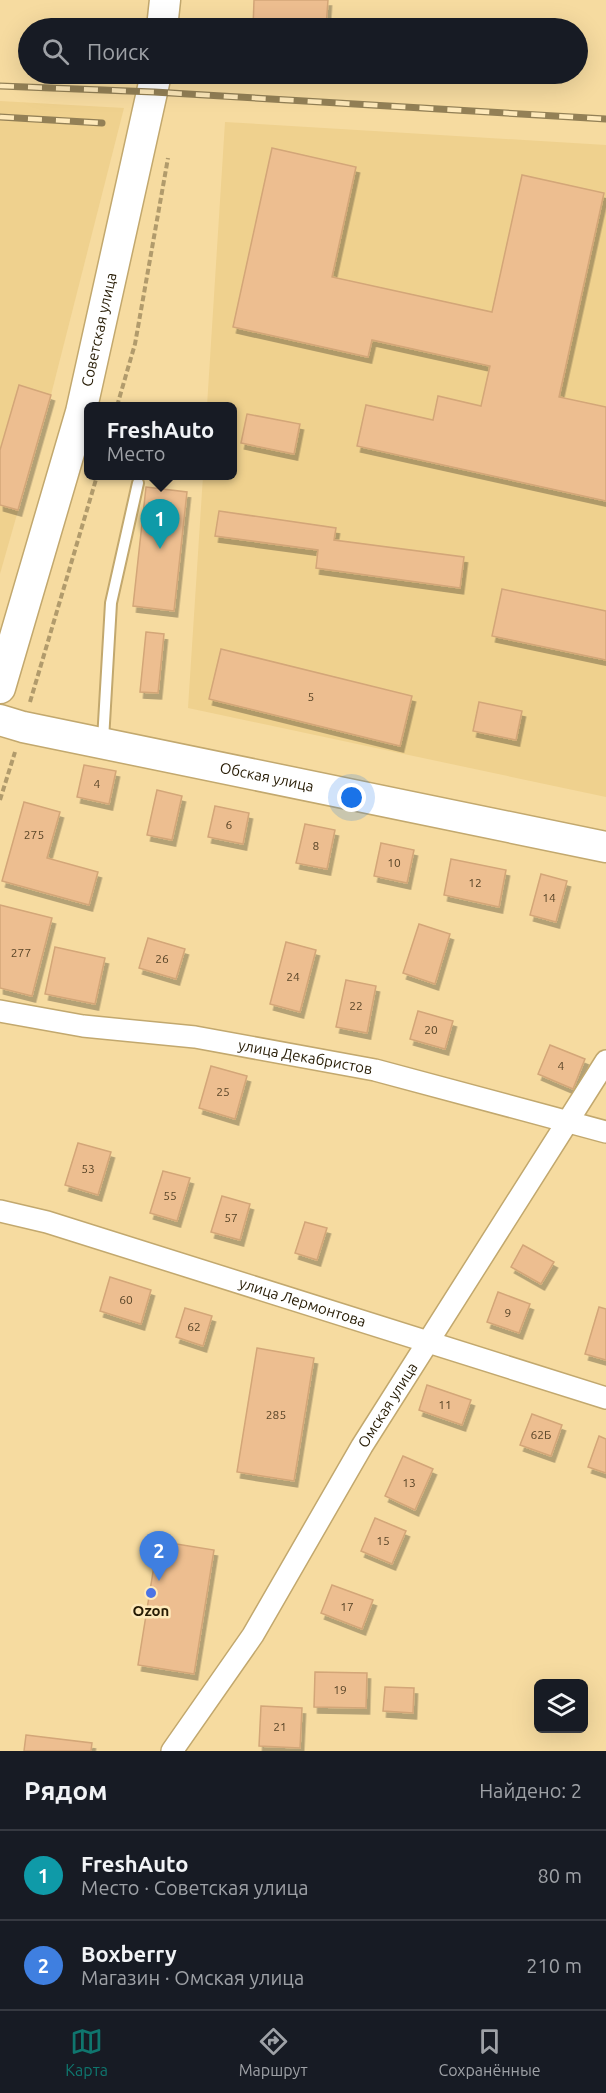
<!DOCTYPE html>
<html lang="ru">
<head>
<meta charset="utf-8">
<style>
	body { margin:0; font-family:Ubuntu,sans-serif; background:#242831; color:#f1f3f6 }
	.controls { position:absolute; right:18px; bottom:18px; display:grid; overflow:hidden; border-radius:9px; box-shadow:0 6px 24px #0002 }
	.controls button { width:54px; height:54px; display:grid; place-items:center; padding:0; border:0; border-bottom:2px solid #363941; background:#171b24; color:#f1f3f6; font:30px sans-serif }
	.you { position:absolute; left:352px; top:798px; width:21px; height:21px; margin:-15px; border:4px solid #fff; border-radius:50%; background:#1a73e8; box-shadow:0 0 0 9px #1a73e833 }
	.badge { display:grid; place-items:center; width:39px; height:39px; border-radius:50%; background:#0f766e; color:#fff; font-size:20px; font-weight:700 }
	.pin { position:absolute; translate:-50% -50px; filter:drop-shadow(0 2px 3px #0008) }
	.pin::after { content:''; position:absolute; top:32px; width:21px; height:18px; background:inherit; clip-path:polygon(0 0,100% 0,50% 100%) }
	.popup { position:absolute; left:84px; top:402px; width:153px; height:78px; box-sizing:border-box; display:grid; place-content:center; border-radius:9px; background:#171b24; filter:drop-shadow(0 2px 4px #0005); font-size:20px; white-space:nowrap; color:#9ea1a6 }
	.popup b { font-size:22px; color:#f1f3f6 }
	.popup::after { content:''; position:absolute; left:50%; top:100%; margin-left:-12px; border:12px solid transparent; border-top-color:#171b24 }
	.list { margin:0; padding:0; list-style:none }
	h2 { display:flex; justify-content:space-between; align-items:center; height:78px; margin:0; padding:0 24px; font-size:26px }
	h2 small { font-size:20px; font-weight:400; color:#9ea1a6 }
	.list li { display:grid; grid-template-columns:39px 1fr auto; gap:18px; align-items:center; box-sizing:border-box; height:90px; padding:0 24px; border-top:2px solid #363941 }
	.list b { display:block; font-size:22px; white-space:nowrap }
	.list p { margin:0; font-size:20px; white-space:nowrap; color:#9ea1a6 }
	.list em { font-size:20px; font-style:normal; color:#9ea1a6 }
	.icon { flex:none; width:33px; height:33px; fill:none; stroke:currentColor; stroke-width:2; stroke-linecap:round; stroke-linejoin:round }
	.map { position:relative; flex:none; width:606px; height:1751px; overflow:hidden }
	.search { position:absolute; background:#171b24; box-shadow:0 6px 24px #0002; left:18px; right:18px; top:18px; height:66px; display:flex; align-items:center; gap:15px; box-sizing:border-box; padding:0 21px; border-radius:33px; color:#9ea1a6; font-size:22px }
	.sheet { height:258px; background:#171b24 }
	nav { display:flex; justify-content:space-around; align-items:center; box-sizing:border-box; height:84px; border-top:2px solid #363941; background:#171b24; font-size:16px; color:#9ea1a6 }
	nav a { display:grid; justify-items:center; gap:3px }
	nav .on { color:#0f766e }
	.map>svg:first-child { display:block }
</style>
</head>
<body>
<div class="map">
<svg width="606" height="1751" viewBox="0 0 606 1751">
	<defs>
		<filter id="shadow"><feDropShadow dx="3.5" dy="6" stdDeviation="0" flood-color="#0004"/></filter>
	</defs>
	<rect width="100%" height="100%" fill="#f6dba0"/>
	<!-- built -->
	<g fill="#efd18e">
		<polygon points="0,101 124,108 51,395 0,574"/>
		<polygon points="225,122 606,145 606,797 188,708 203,476 232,476 232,406 207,406"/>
	</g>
	<!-- building -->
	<g fill="#edbe90" stroke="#d3a678" stroke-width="1.5" filter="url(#shadow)">
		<polygon points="254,0 328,0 326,28 253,28"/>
		<polygon points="372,22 506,28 372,28"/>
		<polygon points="458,74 511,74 511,76"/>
		<polygon points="272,148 356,167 332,277 492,312 522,175 604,193 559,397 606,407 606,501 357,446 366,405 433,420 438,396 481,406 490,366 372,340 368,357 233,327"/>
		<polygon points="19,385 51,395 18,510 0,505 0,450"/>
		<polygon points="247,414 300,424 294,454 241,443"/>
		<polygon points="146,487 187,492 174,611 133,606"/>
		<polygon points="219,511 336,528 334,540 464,557 460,588 316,568 318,550 215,536"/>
		<polygon points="502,589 606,611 606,660 492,636"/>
		<polygon points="146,632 164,634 158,693 140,692"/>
		<polygon points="221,649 412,696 400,746 209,699"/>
		<polygon points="479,702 522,711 516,740 473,731"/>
		<polygon points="84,765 116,771 109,804 77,797"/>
		<polygon points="157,790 182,796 172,840 147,835"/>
		<polygon points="24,802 60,812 47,858 98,872 89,905 2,881"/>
		<polygon points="215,806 249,813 243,844 208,837"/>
		<polygon points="305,824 335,830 327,869 296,863"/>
		<polygon points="381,843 414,850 407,883 374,876"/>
		<polygon points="451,859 506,870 499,907 444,895"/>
		<polygon points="541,874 567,881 556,922 530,915"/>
		<polygon points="0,905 52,918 32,996 0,988"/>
		<polygon points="419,924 450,934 435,984 403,973"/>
		<polygon points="148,938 185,949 176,979 139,968"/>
		<polygon points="286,942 316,950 300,1012 270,1004"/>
		<polygon points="55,947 105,958 95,1004 45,994"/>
		<polygon points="346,980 376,986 367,1033 336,1027"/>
		<polygon points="418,1011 453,1021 445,1049 410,1039"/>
		<polygon points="550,1045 585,1059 573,1089 538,1074"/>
		<polygon points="211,1066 247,1076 235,1119 199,1108"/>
		<polygon points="78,1143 111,1152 98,1195 65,1185"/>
		<polygon points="163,1171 190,1178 177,1221 150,1213"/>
		<polygon points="222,1196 250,1204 240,1240 211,1232"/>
		<polygon points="305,1222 327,1228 317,1260 295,1253"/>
		<polygon points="523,1245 554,1262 541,1284 511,1267"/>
		<polygon points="110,1277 151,1290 141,1324 100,1311"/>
		<polygon points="498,1292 530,1304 519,1333 487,1322"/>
		<polygon points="599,1307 606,1309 606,1360 585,1354"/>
		<polygon points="185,1308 212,1316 203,1346 176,1337"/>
		<polygon points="257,1348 314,1358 294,1481 237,1472"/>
		<polygon points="427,1385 471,1400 462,1425 419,1410"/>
		<polygon points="532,1414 562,1425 551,1456 520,1445"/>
		<polygon points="599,1436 606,1439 606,1473 588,1467"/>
		<polygon points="403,1456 433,1469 415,1510 385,1496"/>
		<polygon points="375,1518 406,1531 392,1564 361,1551"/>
		<polygon points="158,1541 214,1550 194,1674 138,1665"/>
		<polygon points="332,1585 373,1600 362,1629 321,1613"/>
		<polygon points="315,1672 367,1673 366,1708 314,1707"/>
		<polygon points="385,1687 414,1688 413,1713 383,1711"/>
		<polygon points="261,1706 302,1708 300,1748 259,1746"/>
		<polygon points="26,1735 92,1743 91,1751 24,1751"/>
	</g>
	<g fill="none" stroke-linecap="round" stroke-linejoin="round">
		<!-- lane casing -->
		<g stroke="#c2a86e" stroke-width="14">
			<polyline id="lane" points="103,740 111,603 138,483"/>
		</g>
		<!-- street casing -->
		<g stroke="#c2a86e" stroke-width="24">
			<g id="street">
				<path id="s1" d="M0,1011L83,1026L195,1037L375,1070L606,1132"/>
				<path id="s2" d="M0,1211L47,1222L606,1398"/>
				<path id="s3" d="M172,1751L253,1635L362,1446L606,1061"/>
			</g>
		</g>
		<!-- secondary casing -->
		<g stroke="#c2a86e" stroke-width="33">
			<g id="secondary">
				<polyline points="162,28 165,0"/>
				<path id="s4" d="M0,688L81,412L156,74"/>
				<path id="s5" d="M0,720L23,727L606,847"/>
			</g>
		</g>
		<!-- path -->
		<g stroke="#b19b6c" stroke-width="4" stroke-dasharray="6 3" stroke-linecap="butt">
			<polyline points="117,406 135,344 168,158"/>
			<polyline points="30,702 97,476"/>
			<polyline points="0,800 15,752"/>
		</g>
		<!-- lane -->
		<use href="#lane" stroke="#fff" stroke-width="10"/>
		<!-- street -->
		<use href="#street" stroke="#fff" stroke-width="21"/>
		<!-- secondary -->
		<use href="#secondary" stroke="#fff" stroke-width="30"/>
		<!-- rail casing -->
		<g stroke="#938056" stroke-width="7">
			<g id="rail">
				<polyline points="0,86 154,92 606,119"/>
				<polyline points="0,117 102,123"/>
			</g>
		</g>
		<!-- rail -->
		<use href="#rail" stroke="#fee9ba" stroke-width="4.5" stroke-dasharray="14" stroke-linecap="butt"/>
	</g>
	<!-- markers -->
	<circle fill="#4a73e6" stroke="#fee9ba" stroke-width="2" cx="151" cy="1593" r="6"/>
	<g text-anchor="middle" stroke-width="5" stroke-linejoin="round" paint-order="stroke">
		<!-- number labels -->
		<g font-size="12" fill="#584427">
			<text x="311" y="701">5</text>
			<text x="97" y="788">4</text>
			<text x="229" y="829">6</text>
			<text x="34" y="839">275</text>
			<text x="316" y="850">8</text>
			<text x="394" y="867">10</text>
			<text x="475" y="887">12</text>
			<text x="549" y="902">14</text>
			<text x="21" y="957">277</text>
			<text x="162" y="963">26</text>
			<text x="293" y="981">24</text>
			<text x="356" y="1010">22</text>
			<text x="431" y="1034">20</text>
			<text x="561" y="1070">4</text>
			<text x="223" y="1096">25</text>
			<text x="88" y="1173">53</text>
			<text x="170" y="1200">55</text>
			<text x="231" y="1222">57</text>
			<text x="126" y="1304">60</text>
			<text x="508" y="1317">9</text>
			<text x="194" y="1331">62</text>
			<text x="445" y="1409">11</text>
			<text x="276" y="1419">285</text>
			<text x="541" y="1439">62Б</text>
			<text x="409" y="1487">13</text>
			<text x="383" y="1545">15</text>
			<text x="347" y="1611">17</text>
			<text x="340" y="1694">19</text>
			<text x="280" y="1731">21</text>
		</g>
		<!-- street labels -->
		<g font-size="15" fill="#261b04" stroke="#fee9ba">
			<text dy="5" stroke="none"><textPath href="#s4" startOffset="372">Советская улица</textPath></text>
			<text dy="5" stroke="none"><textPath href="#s5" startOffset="273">Обская улица</textPath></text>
			<text dy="5" stroke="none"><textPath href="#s1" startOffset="309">улица Декабристов</textPath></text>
			<text dy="5" stroke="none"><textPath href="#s2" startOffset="316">улица Лермонтова</textPath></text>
			<text dy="5" stroke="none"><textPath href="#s3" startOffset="408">Омская улица</textPath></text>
		</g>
		<!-- poi labels -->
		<g font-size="15" font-weight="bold" fill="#261b04" stroke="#fee9ba">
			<text x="151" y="1616">Ozon</text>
		</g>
	</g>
</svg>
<div class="controls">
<button><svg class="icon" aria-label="layers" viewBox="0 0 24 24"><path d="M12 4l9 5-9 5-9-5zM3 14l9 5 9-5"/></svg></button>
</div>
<div class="you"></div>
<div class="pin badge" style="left:160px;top:549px;background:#0f9aa8">1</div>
<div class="popup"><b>FreshAuto</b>Место</div>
<div class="pin badge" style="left:159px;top:1581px;background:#3f7fe0">2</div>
<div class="search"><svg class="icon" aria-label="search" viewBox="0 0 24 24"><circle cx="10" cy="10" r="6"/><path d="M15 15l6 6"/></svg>Поиск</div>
</div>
<section class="sheet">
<h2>Рядом<small>Найдено: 2</small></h2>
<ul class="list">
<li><span class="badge" style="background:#0f9aa8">1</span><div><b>FreshAuto</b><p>Место · Советская улица</p></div><em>80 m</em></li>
<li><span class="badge" style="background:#3f7fe0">2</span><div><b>Boxberry</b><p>Магазин · Омская улица</p></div><em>210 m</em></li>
</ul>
</section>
<nav>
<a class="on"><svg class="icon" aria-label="map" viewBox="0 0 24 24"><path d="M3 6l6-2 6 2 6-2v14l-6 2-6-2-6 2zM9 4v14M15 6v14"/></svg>Карта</a>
<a><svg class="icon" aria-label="directions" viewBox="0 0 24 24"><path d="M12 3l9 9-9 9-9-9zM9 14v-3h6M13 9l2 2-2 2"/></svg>Маршрут</a>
<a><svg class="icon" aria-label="saved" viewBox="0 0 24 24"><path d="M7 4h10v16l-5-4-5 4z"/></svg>Сохранённые</a>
</nav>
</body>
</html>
